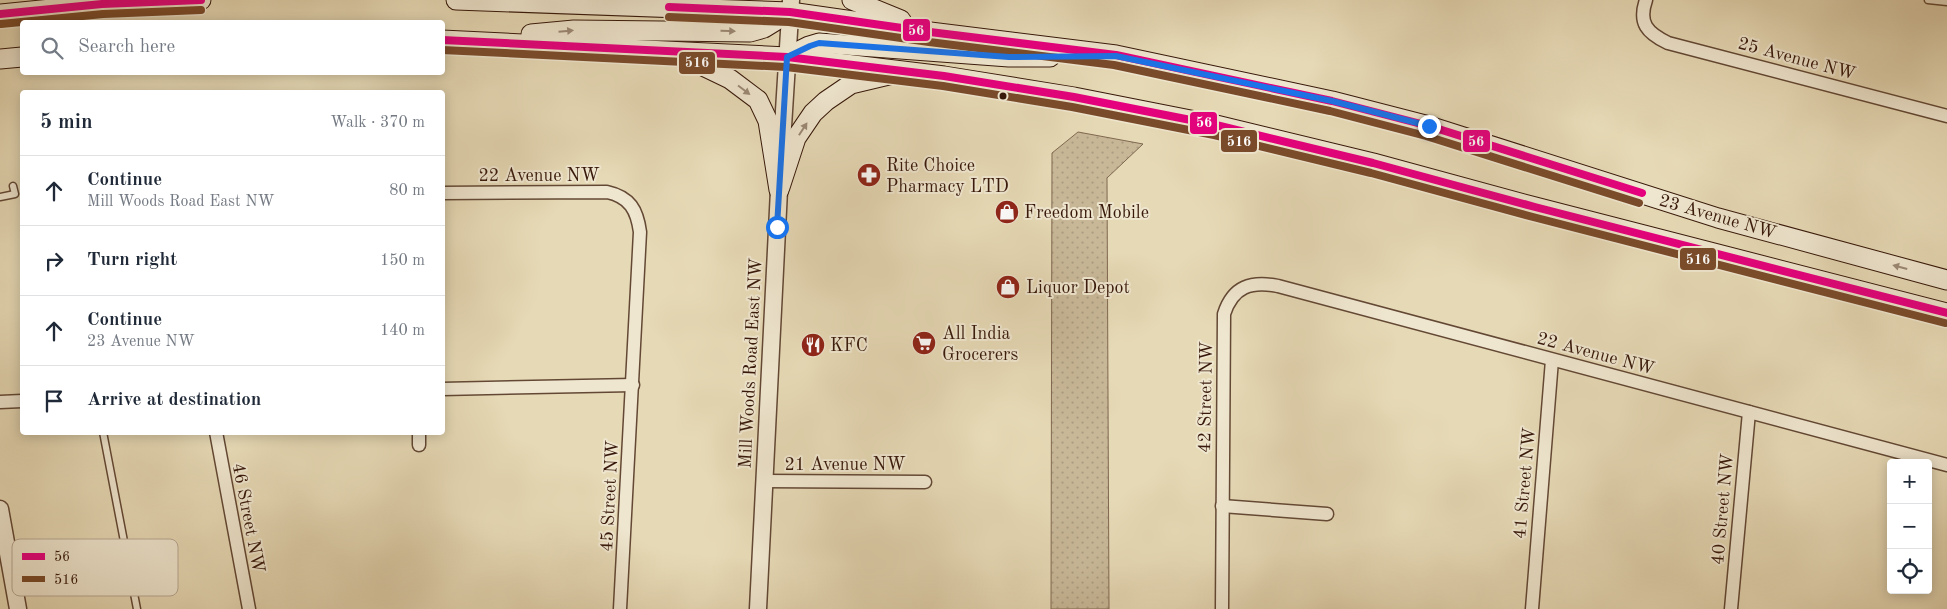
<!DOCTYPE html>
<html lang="en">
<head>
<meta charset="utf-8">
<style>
	body { margin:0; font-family:"Old Standard TT",serif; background:#f6f6f7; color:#1f2937 }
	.controls { position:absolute; right:15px; bottom:15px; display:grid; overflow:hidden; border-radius:5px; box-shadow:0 2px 12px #0003 }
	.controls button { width:45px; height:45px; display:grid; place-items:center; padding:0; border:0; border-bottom:1px solid #e0e1e3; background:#fff; color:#1f2937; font:25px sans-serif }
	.stop { position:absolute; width:15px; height:15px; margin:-11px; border:4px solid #1a73e8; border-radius:50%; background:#fff }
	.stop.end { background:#1a73e8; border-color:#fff; box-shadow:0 1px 5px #0008 }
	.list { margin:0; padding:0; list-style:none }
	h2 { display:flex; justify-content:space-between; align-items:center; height:65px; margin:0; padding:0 20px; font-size:21px }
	h2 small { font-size:16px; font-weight:400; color:#747a83 }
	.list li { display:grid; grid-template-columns:32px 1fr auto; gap:15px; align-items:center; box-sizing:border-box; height:70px; padding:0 20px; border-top:1px solid #e0e1e3 }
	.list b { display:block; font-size:19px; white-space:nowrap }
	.list p { margin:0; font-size:16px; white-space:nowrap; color:#747a83 }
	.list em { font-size:16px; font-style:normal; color:#747a83 }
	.icon { flex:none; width:28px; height:28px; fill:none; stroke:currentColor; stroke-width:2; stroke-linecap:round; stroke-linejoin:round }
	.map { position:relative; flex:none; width:1947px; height:609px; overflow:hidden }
	.search { position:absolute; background:#fff; box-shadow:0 2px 12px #0003; left:20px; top:20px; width:425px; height:55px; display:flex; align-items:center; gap:12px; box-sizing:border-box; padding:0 18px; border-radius:5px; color:#747a83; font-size:19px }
	.panel { position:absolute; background:#fff; box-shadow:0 2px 12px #0003; left:20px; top:90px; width:425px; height:345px; border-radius:5px }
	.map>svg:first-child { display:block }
</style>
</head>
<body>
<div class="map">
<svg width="1947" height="609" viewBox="0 0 1947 609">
	<defs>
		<pattern id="grass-dots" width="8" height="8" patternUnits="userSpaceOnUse" patternTransform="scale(1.25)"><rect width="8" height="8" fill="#c8b898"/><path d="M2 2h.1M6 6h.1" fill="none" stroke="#ac9d82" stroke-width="1.8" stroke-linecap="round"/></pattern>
	</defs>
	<rect width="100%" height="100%" fill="#e6d9b5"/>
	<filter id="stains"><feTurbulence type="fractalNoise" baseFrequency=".004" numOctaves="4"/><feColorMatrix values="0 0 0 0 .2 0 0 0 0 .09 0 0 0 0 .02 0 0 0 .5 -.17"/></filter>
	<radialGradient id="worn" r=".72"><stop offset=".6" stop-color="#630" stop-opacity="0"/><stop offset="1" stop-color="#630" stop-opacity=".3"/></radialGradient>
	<!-- grass -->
	<polygon fill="url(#grass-dots)" stroke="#806851" points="1078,132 1143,144 1107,178 1109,609 1051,609 1052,153"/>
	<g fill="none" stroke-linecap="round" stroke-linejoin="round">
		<!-- service casing -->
		<g stroke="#634835" stroke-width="9">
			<g id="service">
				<polyline points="1928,0 1947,2"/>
				<polyline points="0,197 15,194 13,186"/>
				<polyline points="103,432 137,609"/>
			</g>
		</g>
		<!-- minor casing -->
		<g stroke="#634835" stroke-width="15">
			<g id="minor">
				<path d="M1646,0C1638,23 1647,33 1668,43L1947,116"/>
				<path d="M442,193L607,192C630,197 637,210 640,232L620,609"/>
				<polyline points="442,389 633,385"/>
				<polyline points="0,402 22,401"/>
				<polyline points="216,432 249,609"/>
				<polyline points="419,432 419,445"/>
				<polyline points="764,481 925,482"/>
				<polyline points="1222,506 1327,514"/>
				<path d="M1222,609L1224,314C1233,286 1251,281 1278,286L1947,465"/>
				<polyline points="1532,609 1552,360"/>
				<polyline points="1731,609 1749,412"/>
			</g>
		</g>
		<!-- tertiary casing -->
		<g stroke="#634835" stroke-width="19">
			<g id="tertiary">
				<polyline points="0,509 18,609"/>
				<polyline points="758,609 779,190 791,0"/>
			</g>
		</g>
		<!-- secondary casing -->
		<g stroke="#37180a" stroke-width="21">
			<g id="secondary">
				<polyline points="456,0 790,12 930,32 1116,55 1332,101 1429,126 1718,218 1947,280"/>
				<polyline points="852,0 901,20"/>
				<polyline points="0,14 102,4 201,0"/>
				<polyline points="531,34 574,30 750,32 764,28 790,12"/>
				<polyline points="442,40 787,57 944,76 1074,97 1216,125 1373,163 1535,207 1947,313"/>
				<polyline points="678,54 730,79 758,100 768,121 779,190"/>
				<polyline points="787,57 809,46 819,43 1009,57 1050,57"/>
				<polyline points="0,59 22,57"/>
				<polyline points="780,187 796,138 813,113 826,101 851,84 893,74"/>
			</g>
		</g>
		<!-- service -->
		<use href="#service" stroke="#efe6cf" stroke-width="6"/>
		<!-- minor -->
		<use href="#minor" stroke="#efe6cf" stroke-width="12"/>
		<!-- tertiary -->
		<use href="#tertiary" stroke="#efe6cf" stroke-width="16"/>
		<!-- secondary -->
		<use href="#secondary" stroke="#efe6cf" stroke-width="19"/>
		<!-- bus-1 casing -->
		<g stroke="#efe6cf" stroke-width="11">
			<g id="bus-1">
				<polyline points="669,7 790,12 930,32 1116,55 1332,101 1429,126 1642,193"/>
				<polyline points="0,14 102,4 201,0"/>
				<polyline points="442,40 787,57 944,76 1074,97 1216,125 1373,163 1535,207 1947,313"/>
			</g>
		</g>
		<!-- bus-2 casing -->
		<g stroke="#efe6cf" stroke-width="11">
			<g id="bus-2">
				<polyline points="669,17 789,22 929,42 1114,65 1330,111 1426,136 1639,203"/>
				<polyline points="1,24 103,14 201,10"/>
				<polyline points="442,50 786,67 943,86 1072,107 1214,135 1371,173 1533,217 1945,323"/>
			</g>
		</g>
		<!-- bus-1 -->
		<use href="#bus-1" stroke="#e5007d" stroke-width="8"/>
		<!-- bus-2 -->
		<use href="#bus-2" stroke="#7a4b2a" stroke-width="8"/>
	</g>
	<!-- one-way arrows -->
	<defs><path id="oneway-solid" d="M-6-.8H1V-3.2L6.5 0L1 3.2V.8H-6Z" transform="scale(1.25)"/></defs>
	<g fill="#9c8976">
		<use href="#oneway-solid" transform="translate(566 31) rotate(-5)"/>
		<use href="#oneway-solid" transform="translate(728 31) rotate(2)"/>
		<use href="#oneway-solid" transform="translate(744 90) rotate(37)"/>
		<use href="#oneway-solid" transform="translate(803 129) rotate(-57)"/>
		<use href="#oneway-solid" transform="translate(1900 267) rotate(-165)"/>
	</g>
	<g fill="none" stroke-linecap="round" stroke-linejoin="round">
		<!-- route -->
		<polyline stroke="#1a73e8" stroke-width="6" points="777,227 787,57 810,46 819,43 1009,57 1116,56 1332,101 1429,126"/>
	</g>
	<!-- icons -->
	<defs>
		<g id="pharmacy-disc" transform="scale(1.25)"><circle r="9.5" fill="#8f2418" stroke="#efe6cf"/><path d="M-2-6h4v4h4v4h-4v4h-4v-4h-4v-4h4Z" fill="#fff"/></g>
		<g id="shop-disc" transform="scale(1.25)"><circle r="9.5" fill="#8f2418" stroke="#efe6cf"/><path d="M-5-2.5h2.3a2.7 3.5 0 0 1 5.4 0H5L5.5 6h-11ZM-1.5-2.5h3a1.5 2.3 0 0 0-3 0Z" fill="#fff"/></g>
		<g id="supermarket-disc" transform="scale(1.25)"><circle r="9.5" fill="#8f2418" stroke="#efe6cf"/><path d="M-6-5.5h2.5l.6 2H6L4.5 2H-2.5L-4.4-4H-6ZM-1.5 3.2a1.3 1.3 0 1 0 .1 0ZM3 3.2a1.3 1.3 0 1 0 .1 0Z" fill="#fff"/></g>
		<g id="restaurant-disc" transform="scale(1.25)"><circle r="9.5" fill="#8f2418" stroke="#efe6cf"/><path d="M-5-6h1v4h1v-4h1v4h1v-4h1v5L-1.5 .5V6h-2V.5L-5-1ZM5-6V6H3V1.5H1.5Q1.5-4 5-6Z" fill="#fff"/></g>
	</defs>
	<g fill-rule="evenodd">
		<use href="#pharmacy-disc" x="869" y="175"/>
		<use href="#shop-disc" x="1007" y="212"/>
		<use href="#shop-disc" x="1008" y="287"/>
		<use href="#supermarket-disc" x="924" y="343"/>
		<use href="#restaurant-disc" x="813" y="345"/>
	</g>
	<!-- markers -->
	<circle fill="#37180a" stroke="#efe6cf" stroke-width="2" cx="1003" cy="96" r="4.5"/>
	<g text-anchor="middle" stroke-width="4" stroke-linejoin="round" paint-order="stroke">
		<!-- street labels -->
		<g font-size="18" fill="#37180a" stroke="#efe6cf">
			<text transform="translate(1797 58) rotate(15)" y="6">25 Avenue NW</text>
			<text x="539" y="181">22 Avenue NW</text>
			<text transform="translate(1718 216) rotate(16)" y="6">23 Avenue NW</text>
			<text transform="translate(1596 353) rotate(15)" y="6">22 Avenue NW</text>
			<text transform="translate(750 363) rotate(-87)" y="6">Mill Woods Road East NW</text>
			<text transform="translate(1205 397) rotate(-89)" y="6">42 Street NW</text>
			<text x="845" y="470">21 Avenue NW</text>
			<text transform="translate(1524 483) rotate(-85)" y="6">41 Street NW</text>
			<text transform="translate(609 496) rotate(-87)" y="6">45 Street NW</text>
			<text transform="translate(1722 509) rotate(-85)" y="6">40 Street NW</text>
			<text transform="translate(249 518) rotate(79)" y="6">46 Street NW</text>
		</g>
		<!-- poi labels -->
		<g font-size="18" fill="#37180a" stroke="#efe6cf" text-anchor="start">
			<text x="886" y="171">Rite Choice<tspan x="886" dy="21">Pharmacy LTD</tspan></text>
			<text x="1024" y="218">Freedom Mobile</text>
			<text x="1026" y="293">Liquor Depot</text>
			<text x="942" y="339">All India<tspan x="942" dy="21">Grocerers</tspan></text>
			<text x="830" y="351">KFC</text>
		</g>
	</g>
	<!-- legend -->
	<rect x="12" y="539" width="166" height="57" rx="8" fill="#efe6cf" stroke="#b8a894" stroke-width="1"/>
	<rect x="22" y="553" width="23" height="7" fill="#e5007d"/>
	<rect x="22" y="576" width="23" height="6" fill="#7a4b2a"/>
	<g font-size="14" fill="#37180a">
		<text x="54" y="561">56</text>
		<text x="54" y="584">516</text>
	</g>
	<g stroke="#efe6cf" stroke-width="2">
		<rect x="902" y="18" width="29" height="24" rx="5" fill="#e5007d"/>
		<rect x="678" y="51" width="38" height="24" rx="5" fill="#7a4b2a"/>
		<rect x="1189" y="111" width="29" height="24" rx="5" fill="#e5007d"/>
		<rect x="1462" y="129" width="29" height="24" rx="5" fill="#e5007d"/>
		<rect x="1220" y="129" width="38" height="24" rx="5" fill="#7a4b2a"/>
		<rect x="1679" y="247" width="38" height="24" rx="5" fill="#7a4b2a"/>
	</g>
	<g font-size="14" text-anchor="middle" font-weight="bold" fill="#fff">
		<text x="916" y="35">56</text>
		<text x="697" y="67">516</text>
		<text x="1204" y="127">56</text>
		<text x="1476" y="146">56</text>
		<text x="1239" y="146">516</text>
		<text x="1698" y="264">516</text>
	</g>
	<rect width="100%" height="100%" filter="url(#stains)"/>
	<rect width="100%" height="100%" fill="url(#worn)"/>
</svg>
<div class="controls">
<button>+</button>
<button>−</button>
<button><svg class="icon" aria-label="locate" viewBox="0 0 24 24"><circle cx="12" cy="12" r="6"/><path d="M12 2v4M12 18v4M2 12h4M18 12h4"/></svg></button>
</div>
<div class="stop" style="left:777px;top:227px"></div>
<div class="stop end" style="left:1429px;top:126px"></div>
<div class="search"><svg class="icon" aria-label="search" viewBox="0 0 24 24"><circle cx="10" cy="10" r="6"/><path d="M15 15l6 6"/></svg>Search here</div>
<section class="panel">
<h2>5 min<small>Walk · 370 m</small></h2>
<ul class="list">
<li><svg class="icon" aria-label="ahead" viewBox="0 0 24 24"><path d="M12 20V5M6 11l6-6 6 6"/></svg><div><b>Continue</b><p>Mill Woods Road East NW</p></div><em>80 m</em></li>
<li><svg class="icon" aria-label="right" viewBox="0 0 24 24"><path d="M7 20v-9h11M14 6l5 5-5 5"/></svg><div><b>Turn right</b></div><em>150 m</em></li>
<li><svg class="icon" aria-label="ahead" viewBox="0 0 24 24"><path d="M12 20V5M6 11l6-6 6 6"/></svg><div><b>Continue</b><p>23 Avenue NW</p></div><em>140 m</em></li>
<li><svg class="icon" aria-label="arrive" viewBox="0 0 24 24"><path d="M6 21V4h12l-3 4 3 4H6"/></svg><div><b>Arrive at destination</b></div></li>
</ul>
</section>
</div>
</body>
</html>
